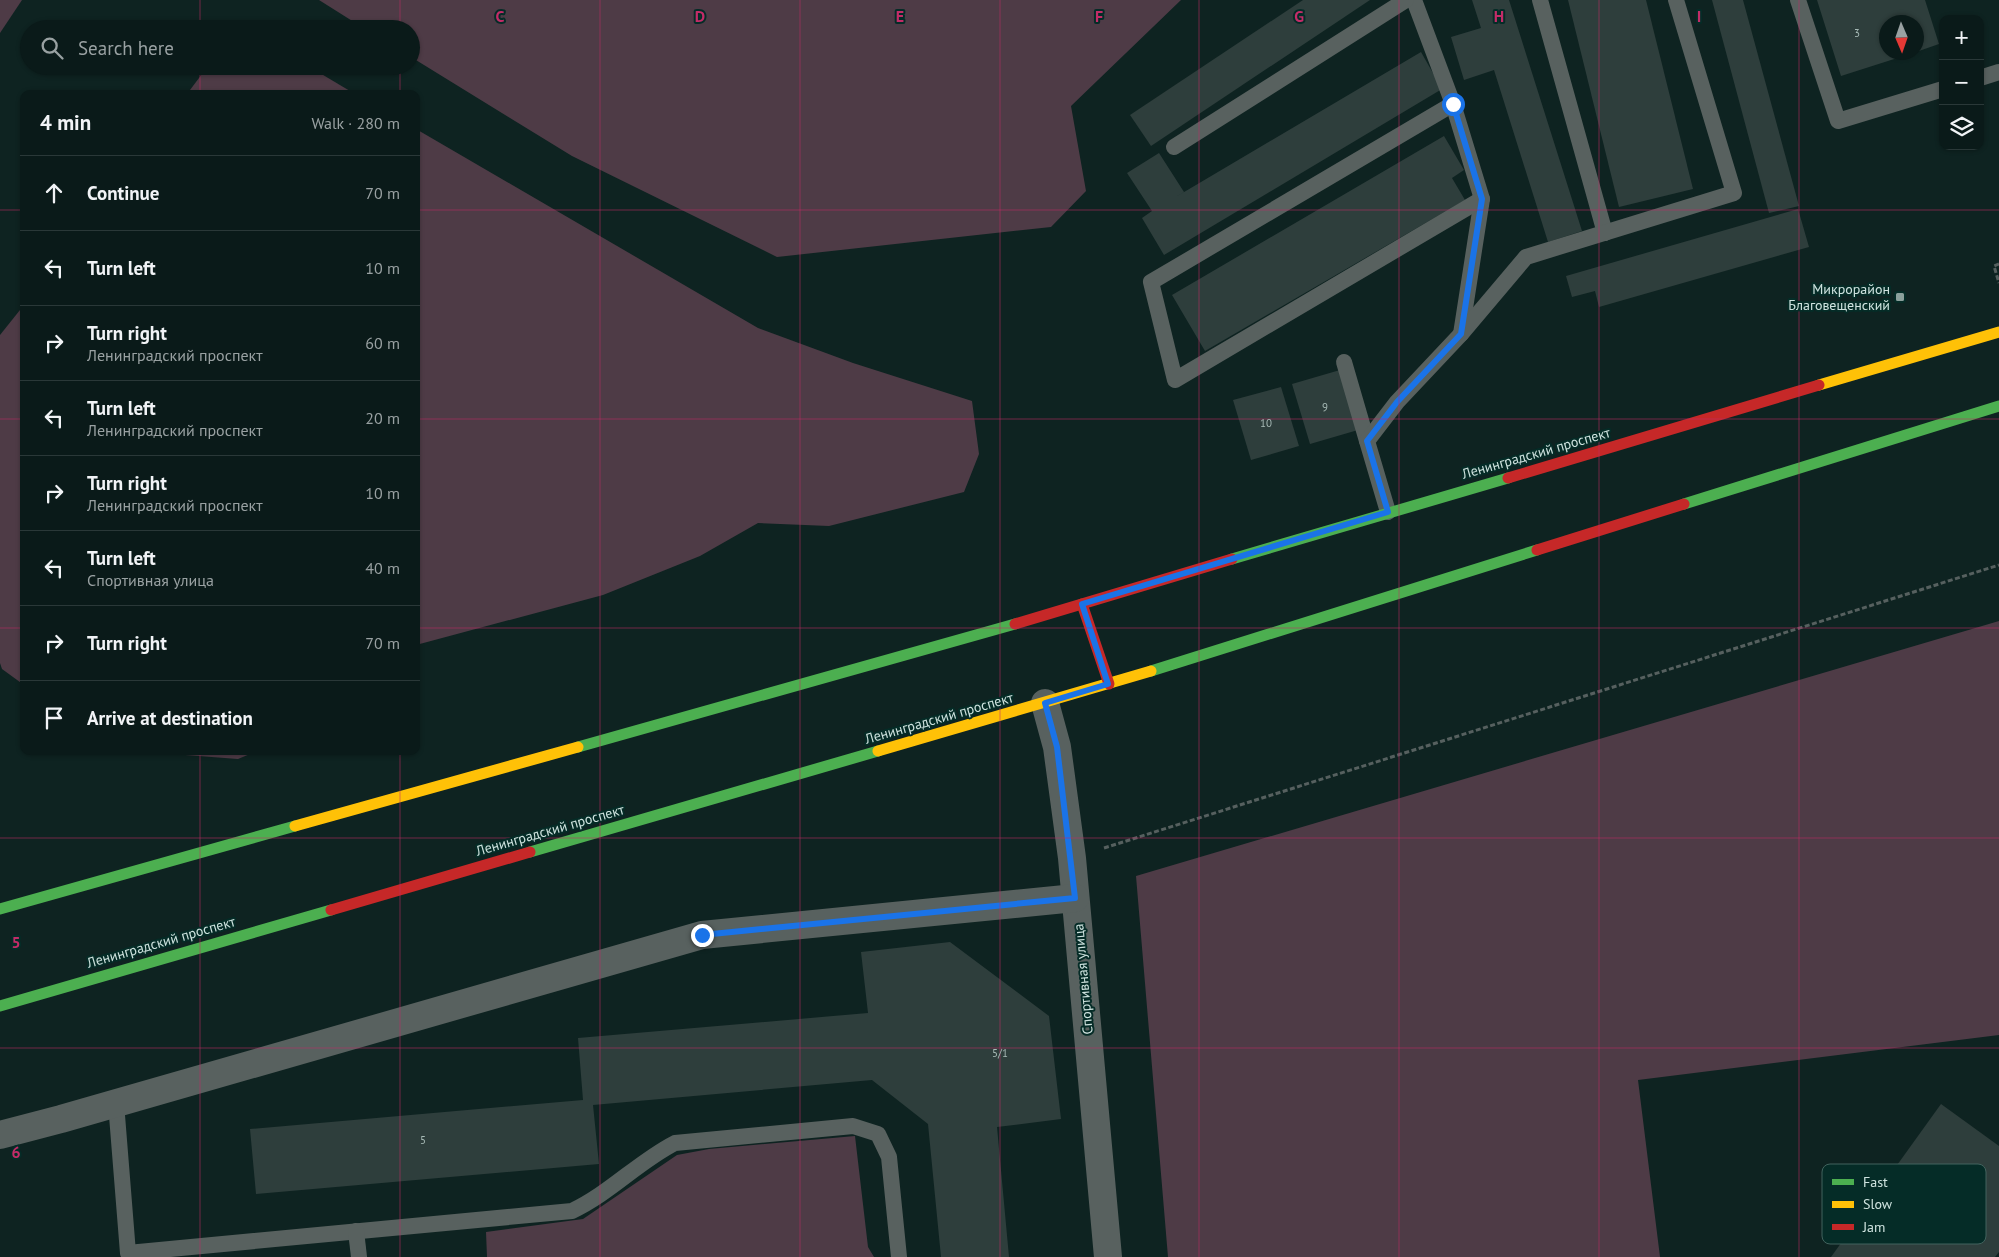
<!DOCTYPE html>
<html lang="en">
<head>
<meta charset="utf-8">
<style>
	body { margin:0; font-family:"PT Sans",sans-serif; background:#132322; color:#f1f3f6 }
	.controls { position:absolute; right:15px; top:15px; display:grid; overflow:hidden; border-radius:10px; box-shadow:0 1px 4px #0004 }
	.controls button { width:45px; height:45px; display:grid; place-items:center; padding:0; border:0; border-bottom:1px solid #2a3838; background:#0a1a19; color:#f1f3f6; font:25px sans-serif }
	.compass { position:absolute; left:1879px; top:15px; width:45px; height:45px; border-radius:50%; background:#0a1a19; box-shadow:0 1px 4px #0004; rotate:178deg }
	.stop { position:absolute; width:15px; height:15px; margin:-11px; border:4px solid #1a73e8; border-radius:50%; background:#fff }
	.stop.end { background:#1a73e8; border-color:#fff; box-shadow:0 1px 5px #0008 }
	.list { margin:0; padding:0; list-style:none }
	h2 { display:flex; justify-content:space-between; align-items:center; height:65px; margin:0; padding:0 20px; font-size:21px }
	h2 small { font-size:16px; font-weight:400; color:#99a1a2 }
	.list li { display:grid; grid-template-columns:32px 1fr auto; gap:15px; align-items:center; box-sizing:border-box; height:75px; padding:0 20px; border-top:1px solid #2a3838 }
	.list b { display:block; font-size:19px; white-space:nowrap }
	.list p { margin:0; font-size:16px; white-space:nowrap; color:#99a1a2 }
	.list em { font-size:16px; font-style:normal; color:#99a1a2 }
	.icon { flex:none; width:28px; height:28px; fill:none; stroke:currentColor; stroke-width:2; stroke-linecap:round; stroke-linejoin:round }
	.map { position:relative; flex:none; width:1999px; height:1257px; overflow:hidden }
	.search { position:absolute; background:#0a1a19; box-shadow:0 1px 4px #0004; left:20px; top:20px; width:400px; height:55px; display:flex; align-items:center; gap:12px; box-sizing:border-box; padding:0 18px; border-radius:28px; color:#99a1a2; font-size:19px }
	.panel { position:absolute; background:#0a1a19; box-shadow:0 1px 4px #0004; left:20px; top:90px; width:400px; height:665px; border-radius:10px }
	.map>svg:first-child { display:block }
</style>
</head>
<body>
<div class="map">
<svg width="1999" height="1257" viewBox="0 0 1999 1257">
	<rect width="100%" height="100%" fill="#0e2321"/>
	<!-- green -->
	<g fill="#4e3b46">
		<polygon points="0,0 22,0 0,33"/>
		<polygon points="319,0 1181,0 1071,106 1086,191 1051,227 777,257 572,156 411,57 411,29 365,29"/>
		<polygon points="208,66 308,66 355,94 187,94"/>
		<polygon points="416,129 758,328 853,363 972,401 979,454 964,492 829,526 758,523 700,556 603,595 416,645"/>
		<polygon points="24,305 24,685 2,669 0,663 0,335"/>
		<polygon points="1999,621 1999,1035 1638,1080 1660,1257 1168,1257 1136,876"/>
		<polygon points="166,751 257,751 238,759 172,754"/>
		<polygon points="855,1136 868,1247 874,1257 487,1257 486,1232 583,1219 677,1155 709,1149"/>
	</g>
	<!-- building -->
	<g fill="#2e3e3c">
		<polygon points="1303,0 1370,0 1151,146 1130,115"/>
		<polygon points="1472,0 1509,0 1582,231 1548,242 1494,70 1464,80 1451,37 1481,28"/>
		<polygon points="1568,0 1646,0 1693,189 1619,207"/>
		<polygon points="1712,0 1743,0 1799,206 1769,213"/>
		<polygon points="1817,0 1925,0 1939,44 1916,52 1916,22 1886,22 1886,52 1913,53 1841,76"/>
		<polygon points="1421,52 1442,89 1164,255 1142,218 1152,211 1127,173 1159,153 1184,192 1174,198"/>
		<polygon points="1444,136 1464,170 1452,178 1465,200 1205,351 1172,295"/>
		<polygon points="1798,209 1809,247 1599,307 1595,291 1572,297 1566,276"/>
		<polygon points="1340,370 1358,430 1310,444 1292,384"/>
		<polygon points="1281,387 1299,446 1251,460 1233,400"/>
		<polygon points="950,942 1049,1016 1061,1119 997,1127 1009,1257 941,1257 928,1124 872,1080 593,1105 599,1164 256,1194 250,1129 583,1100 578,1038 868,1013 861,952"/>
		<polygon points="1941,1104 1999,1146 1999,1252 1995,1257 1831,1257"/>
	</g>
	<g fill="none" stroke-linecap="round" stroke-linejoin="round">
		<!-- path -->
		<g stroke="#56605f" stroke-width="3" stroke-dasharray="5 2.5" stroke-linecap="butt">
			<polyline points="1999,264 1994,266 1999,283"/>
			<polyline points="1104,848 1999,565"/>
		</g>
		<!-- lane -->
		<g stroke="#58615f" stroke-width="16">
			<polyline points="1414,0 1453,104 1482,199 1461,334"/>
			<polyline points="1540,0 1605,233"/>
			<polyline points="1798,0 1838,121 1943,89"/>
			<polyline points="1980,78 1999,72"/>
			<polyline points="1453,104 1151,282 1175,380 1482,199"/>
			<polyline points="1174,147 1406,0"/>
			<polyline points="1344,362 1367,441"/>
			<polyline points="1388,512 1367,441 1397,402 1461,334 1526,257 1734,193 1676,0"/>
			<path d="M116,1103L128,1253L572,1211C610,1193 638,1162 675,1143L853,1126L878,1134L889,1157L899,1257"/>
			<polyline points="356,1231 359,1257"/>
		</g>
		<!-- street -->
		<g stroke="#58615f" stroke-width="28">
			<polyline points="1045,703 1057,747 1072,858 1108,1257"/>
			<polyline points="0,1135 61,1119 702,935 1075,898"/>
		</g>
		<!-- fast -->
		<g stroke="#4caf50" stroke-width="11">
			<polyline points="1684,504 1999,406"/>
			<polyline points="1232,559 1508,478"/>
			<polyline points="1151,671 1537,550"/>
			<polyline points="578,747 1015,624"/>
			<polyline points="530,852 878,751"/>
			<polyline points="0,909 295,826"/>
			<polyline points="0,1006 331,910"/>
		</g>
		<!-- slow -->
		<g stroke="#ffc107" stroke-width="11">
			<polyline points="1819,385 1999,332"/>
			<polyline points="878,751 1151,671"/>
			<polyline points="295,826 578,747"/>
		</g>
		<!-- jam -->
		<g stroke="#c62828" stroke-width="11">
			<polyline points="1508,478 1819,385"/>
			<polyline points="1537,550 1684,504"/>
			<polyline points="1082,604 1109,684"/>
			<polyline points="1015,624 1232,559"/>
			<polyline points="331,910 530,852"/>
		</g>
	</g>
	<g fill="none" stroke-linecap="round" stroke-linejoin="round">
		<!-- route -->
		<polyline stroke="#1a73e8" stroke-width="6" points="702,935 1075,898 1057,747 1045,703 1108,684 1082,604 1388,512 1367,441 1397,402 1461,334 1482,199 1453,104"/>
	</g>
	<!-- grid -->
	<path fill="none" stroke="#c32c68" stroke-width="1" stroke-opacity="0.55" d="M200,0V29M400,0V29M600,0V1257M800,0V1257M1000,0V1257M1199,0V1257M1399,0V1257M1599,0V1257M1799,0V1257M200,66V94M400,66V94M0,210H24M416,210H1999M0,419H24M416,419H1999M0,628H24M416,628H1999M200,751V1257M400,751V1257M0,838H1999M0,1048H1999"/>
	<!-- markers -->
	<rect fill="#8ba09c" stroke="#052c27" stroke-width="2" x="1895" y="292" width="10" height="10" rx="2.5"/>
	<g text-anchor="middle" stroke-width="4" stroke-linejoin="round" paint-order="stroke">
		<!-- number labels -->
		<g font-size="11" fill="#a7bab6">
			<text x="1857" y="37">3</text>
			<text x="1325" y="411">9</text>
			<text x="1266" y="427">10</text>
			<text x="1000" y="1057">5/1</text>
			<text x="423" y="1144">5</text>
		</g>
		<!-- poi labels -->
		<g font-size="14" fill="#cfe3df" stroke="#052c27" text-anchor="end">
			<text x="1890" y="294">Микрорайон<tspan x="1890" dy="16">Благовещенский</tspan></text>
		</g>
		<!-- street labels -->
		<g font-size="14" fill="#cfe3df" stroke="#052c27">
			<text transform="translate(1536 453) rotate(-16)" y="5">Ленинградский проспект</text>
			<text transform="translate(939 718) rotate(-16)" y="5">Ленинградский проспект</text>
			<text transform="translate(550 830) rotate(-16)" y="5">Ленинградский проспект</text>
			<text transform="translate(161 942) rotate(-16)" y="5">Ленинградский проспект</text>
			<text transform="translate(1083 979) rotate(-95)" y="5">Спортивная улица</text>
		</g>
	</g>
	<!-- legend -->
	<rect x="1822" y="1164" width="164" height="80" rx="8" fill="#052c27" stroke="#42635e" stroke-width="1"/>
	<rect x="1832" y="1179" width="22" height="6" fill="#4caf50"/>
	<rect x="1832" y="1201" width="22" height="7" fill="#ffc107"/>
	<rect x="1832" y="1224" width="22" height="6" fill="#c62828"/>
	<g font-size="14" fill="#cfe3df">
		<text x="1863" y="1187">Fast</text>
		<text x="1863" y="1209">Slow</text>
		<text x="1863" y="1232">Jam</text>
	</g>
	<g font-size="16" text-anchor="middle" font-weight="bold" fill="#c32c68" stroke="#052c27" stroke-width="4" stroke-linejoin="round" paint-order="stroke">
		<text x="500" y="22">C</text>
		<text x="700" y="22">D</text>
		<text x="900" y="22">E</text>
		<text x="1099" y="22">F</text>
		<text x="1299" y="22">G</text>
		<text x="1499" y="22">H</text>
		<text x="1699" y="22">I</text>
		<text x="16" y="948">5</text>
		<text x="16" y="1158">6</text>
	</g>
</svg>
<div class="controls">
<button>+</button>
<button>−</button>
<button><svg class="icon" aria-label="layers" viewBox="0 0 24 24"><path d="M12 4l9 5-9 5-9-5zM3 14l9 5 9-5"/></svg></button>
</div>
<svg class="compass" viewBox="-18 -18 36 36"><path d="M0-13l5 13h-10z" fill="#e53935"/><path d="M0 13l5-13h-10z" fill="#99a1a2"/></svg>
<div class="stop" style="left:1453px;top:104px"></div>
<div class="stop end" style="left:702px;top:935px"></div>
<div class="search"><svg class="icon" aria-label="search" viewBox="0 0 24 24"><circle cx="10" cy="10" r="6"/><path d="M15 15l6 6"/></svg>Search here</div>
<section class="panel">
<h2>4 min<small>Walk · 280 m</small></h2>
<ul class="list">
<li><svg class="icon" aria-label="ahead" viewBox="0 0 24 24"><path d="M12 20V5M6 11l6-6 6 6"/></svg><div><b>Continue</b></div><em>70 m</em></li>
<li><svg class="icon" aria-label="left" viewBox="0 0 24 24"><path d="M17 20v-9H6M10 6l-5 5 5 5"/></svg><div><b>Turn left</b></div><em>10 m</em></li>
<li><svg class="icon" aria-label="right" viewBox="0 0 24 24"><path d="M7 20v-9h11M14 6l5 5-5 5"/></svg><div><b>Turn right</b><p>Ленинградский проспект</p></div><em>60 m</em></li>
<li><svg class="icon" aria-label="left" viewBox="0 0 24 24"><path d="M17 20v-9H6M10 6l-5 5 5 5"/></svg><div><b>Turn left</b><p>Ленинградский проспект</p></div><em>20 m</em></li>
<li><svg class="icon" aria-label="right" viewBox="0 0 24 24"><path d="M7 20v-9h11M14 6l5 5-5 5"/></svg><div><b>Turn right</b><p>Ленинградский проспект</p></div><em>10 m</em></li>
<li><svg class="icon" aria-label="left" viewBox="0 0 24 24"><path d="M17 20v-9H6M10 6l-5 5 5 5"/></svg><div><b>Turn left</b><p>Спортивная улица</p></div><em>40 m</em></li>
<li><svg class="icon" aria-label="right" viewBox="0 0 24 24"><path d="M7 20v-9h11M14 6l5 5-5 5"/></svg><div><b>Turn right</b></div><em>70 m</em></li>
<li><svg class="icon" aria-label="arrive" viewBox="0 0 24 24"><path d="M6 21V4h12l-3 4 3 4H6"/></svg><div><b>Arrive at destination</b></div></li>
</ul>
</section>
</div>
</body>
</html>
